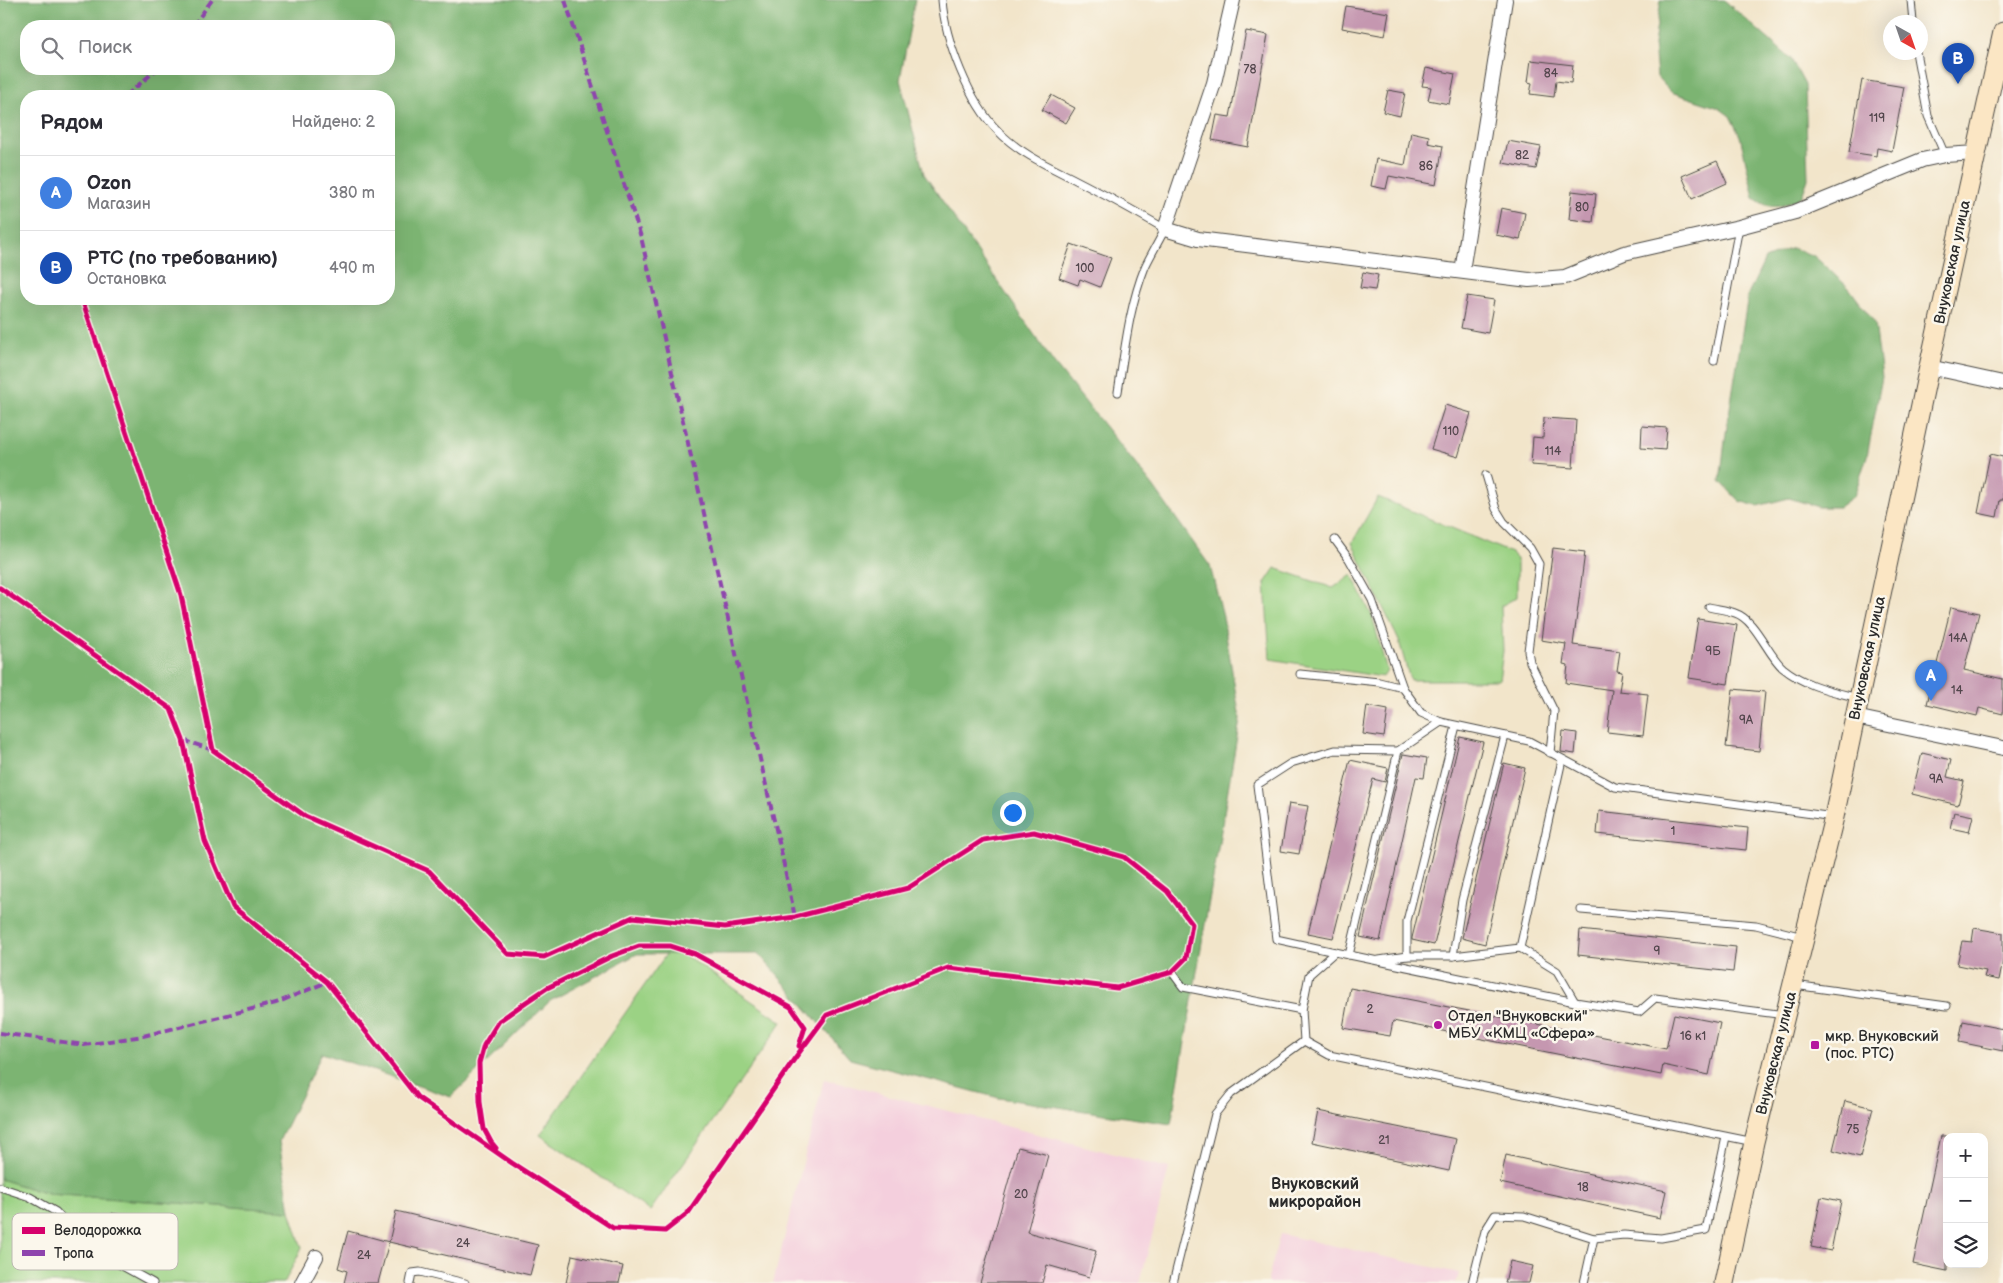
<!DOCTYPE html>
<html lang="ru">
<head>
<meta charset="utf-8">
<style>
	body { margin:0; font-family:"Balsamiq Sans",sans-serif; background:#f2f2f3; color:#2b2b33 }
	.controls { position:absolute; right:15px; bottom:15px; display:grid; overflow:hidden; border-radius:10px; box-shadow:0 5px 20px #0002 }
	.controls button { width:45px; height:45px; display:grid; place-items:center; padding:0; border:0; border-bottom:1px solid #e1e1e2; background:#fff; color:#2b2b33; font:25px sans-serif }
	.compass { position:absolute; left:1883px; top:15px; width:45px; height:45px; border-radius:50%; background:#fff; box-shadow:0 5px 20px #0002; rotate:140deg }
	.you { position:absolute; left:1012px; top:812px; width:18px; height:18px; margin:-12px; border:4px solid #fff; border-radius:50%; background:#1a73e8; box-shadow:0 0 0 8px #1a73e833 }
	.badge { display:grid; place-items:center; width:32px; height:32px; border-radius:50%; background:#b5179e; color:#fff; font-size:16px; font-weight:700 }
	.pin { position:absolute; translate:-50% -41px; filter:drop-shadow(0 1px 2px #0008) }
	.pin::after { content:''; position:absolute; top:26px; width:18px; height:15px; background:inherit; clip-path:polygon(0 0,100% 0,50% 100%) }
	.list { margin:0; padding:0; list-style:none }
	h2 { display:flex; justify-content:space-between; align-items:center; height:65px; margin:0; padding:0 20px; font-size:21px }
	h2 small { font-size:16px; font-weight:400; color:#7c7c81 }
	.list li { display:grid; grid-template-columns:32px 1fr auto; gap:15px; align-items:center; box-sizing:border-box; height:75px; padding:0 20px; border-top:1px solid #e1e1e2 }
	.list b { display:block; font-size:19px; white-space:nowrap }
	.list p { margin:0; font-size:16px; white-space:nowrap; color:#7c7c81 }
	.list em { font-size:16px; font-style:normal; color:#7c7c81 }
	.icon { flex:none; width:28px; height:28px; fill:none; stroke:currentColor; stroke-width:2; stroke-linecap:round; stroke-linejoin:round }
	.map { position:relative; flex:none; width:2003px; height:1283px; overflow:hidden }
	.search { position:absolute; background:#fff; box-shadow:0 5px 20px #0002; left:20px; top:20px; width:375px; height:55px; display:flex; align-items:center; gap:12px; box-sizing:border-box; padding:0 18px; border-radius:20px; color:#7c7c81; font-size:19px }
	.panel { position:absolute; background:#fff; box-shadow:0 5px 20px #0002; left:20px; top:90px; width:375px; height:215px; border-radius:20px }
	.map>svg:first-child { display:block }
</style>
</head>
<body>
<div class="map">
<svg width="2003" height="1283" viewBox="0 0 2003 1283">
	<rect width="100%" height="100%" fill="#fbf7ec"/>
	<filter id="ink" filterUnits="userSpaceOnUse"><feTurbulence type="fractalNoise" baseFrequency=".02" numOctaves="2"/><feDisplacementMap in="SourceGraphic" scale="10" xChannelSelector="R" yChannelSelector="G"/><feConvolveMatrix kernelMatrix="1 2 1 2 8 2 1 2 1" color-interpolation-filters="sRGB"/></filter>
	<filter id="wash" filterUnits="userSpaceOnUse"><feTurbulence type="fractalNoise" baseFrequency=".0096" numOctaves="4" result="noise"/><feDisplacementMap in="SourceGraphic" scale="20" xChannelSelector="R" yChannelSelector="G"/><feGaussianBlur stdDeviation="1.12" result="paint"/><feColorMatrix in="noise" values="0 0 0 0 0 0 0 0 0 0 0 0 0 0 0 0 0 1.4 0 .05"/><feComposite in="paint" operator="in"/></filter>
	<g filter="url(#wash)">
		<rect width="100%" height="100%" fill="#f2e5ca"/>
		<!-- built -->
		<g fill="#f4cfdd">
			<polygon points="824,1079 1169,1168 1140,1283 773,1283"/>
			<polygon points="1280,1234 1459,1273 1456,1283 1267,1283"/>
		</g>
		<!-- green -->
		<g fill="#9bd284" stroke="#637e58">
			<polygon points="1378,497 1511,553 1517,559 1517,597 1501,606 1503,651 1499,680 1410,680 1399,641 1352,543"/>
			<polygon points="1275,568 1333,588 1352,575 1372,616 1387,671 1383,677 1270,659 1265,583"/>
			<polygon points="672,946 782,1022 650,1211 540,1135"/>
			<polygon points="0,1179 48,1194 290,1211 302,1248 284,1283 0,1283"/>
		</g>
		<!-- forest -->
		<g fill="#7cb472" stroke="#54704e" fill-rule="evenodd">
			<path d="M0,0H915L900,80L924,174L1053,362L1153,486L1210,566L1223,617L1240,719L1171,1124L999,1098L850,1059L759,954H637L550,1001L451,1097L322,1053L279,1141L290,1211L48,1194L0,1179ZM26,26H389V69H26ZM26,96H389V299H26Z"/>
			<path d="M1661,0H1724L1791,59L1805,85L1808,179L1802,196C1783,207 1773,212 1754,198L1740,136L1730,116L1719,108L1671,92L1657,77L1654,44Z"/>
			<polygon points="1792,248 1814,256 1849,288 1875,323 1882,377 1867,456 1854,496 1839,507 1818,507 1789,498 1757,506 1739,501 1720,481 1726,433 1748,295 1765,259"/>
		</g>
		<g id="blocks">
			<!-- building -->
			<g fill="#c597b0">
				<polygon points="1346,6 1389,13 1385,36 1342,28"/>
				<polygon points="1246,31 1268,35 1248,147 1212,140 1217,115 1230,117"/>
				<polygon points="1531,60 1573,65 1571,83 1556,81 1554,97 1530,94 1532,83 1528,82"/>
				<polygon points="1426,68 1455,74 1449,104 1428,100 1431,87 1422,86"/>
				<polygon points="1862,80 1904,87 1892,151 1877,148 1876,156 1849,152"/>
				<polygon points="1388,90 1405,93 1400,116 1383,112"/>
				<polygon points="1051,95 1075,108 1066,123 1042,110"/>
				<polygon points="1411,132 1429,136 1428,143 1443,146 1436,185 1389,176 1386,189 1371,186 1376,159 1405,165"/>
				<polygon points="1508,141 1541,147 1536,169 1503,163"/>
				<polygon points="1717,161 1727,183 1692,199 1682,176"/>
				<polygon points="1572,191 1596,194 1593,222 1569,219"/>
				<polygon points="1501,208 1525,213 1520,240 1496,235"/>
				<polygon points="1071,244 1111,258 1100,287 1080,279 1078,285 1059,278"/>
				<polygon points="1363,272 1378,275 1375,290 1360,288"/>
				<polygon points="1467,296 1494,300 1488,333 1461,328"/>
				<polygon points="1445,405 1471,413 1458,457 1431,449"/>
				<polygon points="1544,418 1576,420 1573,468 1531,465 1533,437 1543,438"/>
				<polygon points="1642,426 1667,428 1665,450 1641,448"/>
				<polygon points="1990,454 2003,457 2003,500 2000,500 1997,517 1978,513"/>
				<polygon points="1553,548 1585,552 1573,645 1620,651 1617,671 1622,672 1619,691 1648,694 1643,736 1607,732 1612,690 1566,683 1568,665 1563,664 1566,644 1541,640"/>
				<polygon points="1951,607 1979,613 1964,670 2003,679 2003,714 1979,708 1977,716 1927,704"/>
				<polygon points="1698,619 1737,625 1728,684 1689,678"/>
				<polygon points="1733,689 1765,692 1759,751 1726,747"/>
				<polygon points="1367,706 1388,710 1384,737 1363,734"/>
				<polygon points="1563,731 1577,733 1575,754 1561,752"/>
				<polygon points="1460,737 1483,742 1434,945 1412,940 1412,938"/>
				<polygon points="1922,753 1951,760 1947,777 1964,781 1958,805 1912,794"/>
				<polygon points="1403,754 1427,758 1424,778 1416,777 1380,941 1360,937"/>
				<polygon points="1350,760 1388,768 1385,782 1373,779 1333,938 1308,933"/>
				<polygon points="1504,763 1525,768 1485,944 1462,938"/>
				<polygon points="1289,803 1308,806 1299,854 1281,851"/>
				<polygon points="1599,811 1748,828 1746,850 1597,834"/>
				<polygon points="1954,812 1973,816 1969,832 1950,828"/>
				<polygon points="1974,928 2003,933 2003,960 1999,980 1984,977 1986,971 1957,965 1962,941 1972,942"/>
				<polygon points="1580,930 1736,947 1733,972 1578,955"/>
				<polygon points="1350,988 1666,1049 1674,1014 1720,1023 1709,1075 1663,1065 1661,1075 1393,1021 1390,1036 1343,1028"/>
				<polygon points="1963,1021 2003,1029 2003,1051 1959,1042"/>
				<polygon points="1845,1101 1873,1108 1860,1157 1833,1150"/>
				<polygon points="1318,1111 1456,1139 1449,1171 1312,1142"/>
				<polygon points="1941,1136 1947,1136 1947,1271 1913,1264"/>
				<polygon points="1018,1147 1048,1155 1027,1232 1096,1251 1089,1277 1047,1265 1042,1283 980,1283"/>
				<polygon points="1506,1155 1666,1191 1660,1218 1500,1183"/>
				<polygon points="1821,1197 1841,1201 1831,1251 1811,1247"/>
				<polygon points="396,1211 538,1245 530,1275 389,1242"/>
				<polygon points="112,1213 135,1218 130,1242 107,1237"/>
				<polygon points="348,1231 389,1242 378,1283 344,1283 347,1271 338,1268"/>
				<polygon points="572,1255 623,1266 619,1283 566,1283"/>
				<polygon points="1510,1261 1533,1266 1529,1283 1505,1283"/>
			</g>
		</g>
	</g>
	<g filter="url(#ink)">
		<use href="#blocks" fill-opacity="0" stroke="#494743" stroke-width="1"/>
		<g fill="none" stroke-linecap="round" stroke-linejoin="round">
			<!-- lane casing -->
			<g stroke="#494743" stroke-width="9">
				<g id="lane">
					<path d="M942,0C945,40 969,102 998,131C1018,152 1046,165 1072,178C1103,194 1135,211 1165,229C1159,241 1151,254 1145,267C1129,307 1125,349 1118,392"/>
					<polyline points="1911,0 1913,22"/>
					<polyline points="1916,52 1928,116 1945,155"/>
					<polyline points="1714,361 1739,227"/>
					<polyline points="1486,475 1496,509 1504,522 1530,548 1539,564 1528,651 1530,662 1554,711 1550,753"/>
					<polyline points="1335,540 1349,559 1372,600 1403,688 1421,713 1441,722"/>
					<path d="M1709,607C1717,609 1727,610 1735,613C1756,620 1767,654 1783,668C1805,686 1831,691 1858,698"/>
					<polyline points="1300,674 1379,682 1403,688"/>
					<polyline points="1581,910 1756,925 1803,937"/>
					<polyline points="1520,948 1557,971 1575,1002"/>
					<polyline points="1335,952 1276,939 1257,785 1291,763 1335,750 1398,751 1441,722 1529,741 1615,787 1834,817"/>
					<polyline points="1349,955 1398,751"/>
					<polyline points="1407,956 1407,921 1456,726"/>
					<polyline points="1453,956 1462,900 1505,736"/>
					<polyline points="1379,960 1407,956 1453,956 1520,948 1562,760"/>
					<polyline points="1172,972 1183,987 1302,1010 1304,1041 1329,1055 1754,1142"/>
					<polyline points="1794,985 1947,1006"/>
					<polyline points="1302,1010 1309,975 1335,952 1575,1002 1639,1012 1655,998 1785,1015"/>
					<polyline points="0,1187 30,1197 56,1212 79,1237 97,1252 153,1283"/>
					<polyline points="1594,1238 1624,1235 1661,1238 1706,1230 1726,1137"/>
					<polyline points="410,1283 412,1273 420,1272 465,1283"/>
					<polyline points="1173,1283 1215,1114 1231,1094 1304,1041"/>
					<polyline points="1472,1283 1485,1231 1495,1215 1524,1216 1594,1238 1584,1283"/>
				</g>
			</g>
			<!-- street casing -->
			<g stroke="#494743" stroke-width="16">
				<g id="street">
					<polyline points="1233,0 1214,83 1165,229 1198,239 1529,280 1565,277 1624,253 1739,227 1795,212 1922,160 1945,155 1976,153"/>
					<polyline points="1462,271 1505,0"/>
					<polyline points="1929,367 2003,383"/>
					<polyline points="1855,717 2003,748"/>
					<polyline points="302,1283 316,1257"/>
				</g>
			</g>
			<!-- secondary casing -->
			<g stroke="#494743" stroke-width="21">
				<polyline id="secondary" points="1724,1283 1754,1142 1834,817 1929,367 2003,32"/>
			</g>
			<!-- lane -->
			<use href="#lane" stroke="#fff" stroke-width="7"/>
			<!-- street -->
			<use href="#street" stroke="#fff" stroke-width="14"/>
			<!-- secondary -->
			<use href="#secondary" stroke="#fbe6c4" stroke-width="19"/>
			<!-- quiet -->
			<g stroke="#8e44ad" stroke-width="4" stroke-dasharray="8 4" stroke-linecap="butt">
				<polyline points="565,0 641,237 781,851 795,917"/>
				<polyline points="193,26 212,0"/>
				<polyline points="126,96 157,69"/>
				<polyline points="183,740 213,750"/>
				<polyline points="0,1033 84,1045 143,1036 276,1003 327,982"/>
			</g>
			<!-- cycleway casing -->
			<g stroke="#fbf7ec" stroke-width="8">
				<g id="cycleway">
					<polyline points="0,588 171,709 183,740 205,841 233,907 327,982 417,1097 512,1163 613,1228 665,1231 688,1213 795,1058 827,1015 948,968 1117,988 1172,972 1186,958 1192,924 1167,891 1124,857 1034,832 983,840 908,888 795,917 725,927 633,917 544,957 508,954 429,871 305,816 213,750 181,595 82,299"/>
					<polyline points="496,1148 491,1142 484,1129 480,1102 479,1063 484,1045 499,1021 526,1002 547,988 612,956 639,946 670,946 695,954 791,1007 805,1027 799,1046"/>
				</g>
			</g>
			<!-- cycleway -->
			<use href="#cycleway" stroke="#d6006c" stroke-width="5"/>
		</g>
	</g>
	<!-- markers -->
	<g fill="#b5179e" stroke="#fbf7ec" stroke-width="2">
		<circle cx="1438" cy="1025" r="5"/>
		<rect x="1810" y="1040" width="10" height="10" rx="2.5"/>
	</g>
	<g text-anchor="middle" stroke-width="5" stroke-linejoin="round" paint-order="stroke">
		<!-- number labels -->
		<g font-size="12" fill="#52464c">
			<text x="1250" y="73">78</text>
			<text x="1551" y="77">84</text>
			<text x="1877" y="122">119</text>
			<text x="1522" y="159">82</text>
			<text x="1426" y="170">86</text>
			<text x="1582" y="211">80</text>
			<text x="1085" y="272">100</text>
			<text x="1451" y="435">110</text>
			<text x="1553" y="455">114</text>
			<text x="1958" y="642">14А</text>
			<text x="1713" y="655">9Б</text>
			<text x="1957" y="694">14</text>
			<text x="1746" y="724">9А</text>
			<text x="1936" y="783">9А</text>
			<text x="1673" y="835">1</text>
			<text x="1657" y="955">9</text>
			<text x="1370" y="1013">2</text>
			<text x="1693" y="1040">16 к1</text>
			<text x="1853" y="1133">75</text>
			<text x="1384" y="1144">21</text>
			<text x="1583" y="1191">18</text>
			<text x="1021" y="1198">20</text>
			<text x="463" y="1247">24</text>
			<text x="364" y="1259">24</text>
		</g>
		<!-- street labels -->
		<g font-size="15" fill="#2b2b2b" stroke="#fbf7ec">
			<text transform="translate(1952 262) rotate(-78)" y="5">Внуковская улица</text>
			<text transform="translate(1867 658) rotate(-78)" y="5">Внуковская улица</text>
			<text transform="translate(1776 1053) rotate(-76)" y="5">Внуковская улица</text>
		</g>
		<!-- poi labels -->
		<g font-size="15" fill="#2b2b2b" stroke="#fbf7ec" text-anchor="start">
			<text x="1448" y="1021">Отдел "Внуковский"<tspan x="1448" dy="17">МБУ «КМЦ «Сфера»</tspan></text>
			<text x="1825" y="1041">мкр. Внуковский<tspan x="1825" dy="17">(пос. РТС)</tspan></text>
		</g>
		<!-- neighbourhood labels -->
		<g font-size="16" font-weight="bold" fill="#2b2b2b" stroke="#fbf7ec">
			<text x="1315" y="1189">Внуковский<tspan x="1315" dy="18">микрорайон</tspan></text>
		</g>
	</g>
	<!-- legend -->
	<rect x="12" y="1213" width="166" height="57" rx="8" fill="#fbf7ec" stroke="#bdbab2" stroke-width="1"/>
	<rect x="22" y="1227" width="23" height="7" fill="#d6006c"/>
	<rect x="22" y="1250" width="23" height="6" fill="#8e44ad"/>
	<g font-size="14" fill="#2b2b2b">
		<text x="54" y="1235">Велодорожка</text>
		<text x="54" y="1258">Тропа</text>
	</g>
</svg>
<div class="controls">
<button>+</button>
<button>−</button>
<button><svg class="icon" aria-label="layers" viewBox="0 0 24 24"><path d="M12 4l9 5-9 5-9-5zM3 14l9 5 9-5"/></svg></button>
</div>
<svg class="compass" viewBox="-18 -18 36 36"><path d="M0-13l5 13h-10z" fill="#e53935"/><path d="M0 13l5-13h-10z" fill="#7c7c81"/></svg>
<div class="you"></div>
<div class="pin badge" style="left:1931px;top:701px;background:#3f7fe0">A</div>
<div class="pin badge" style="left:1958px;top:84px;background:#1a4fb4">B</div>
<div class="search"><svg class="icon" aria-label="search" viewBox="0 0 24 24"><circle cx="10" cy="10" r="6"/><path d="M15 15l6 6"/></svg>Поиск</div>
<section class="panel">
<h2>Рядом<small>Найдено: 2</small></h2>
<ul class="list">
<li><span class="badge" style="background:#3f7fe0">A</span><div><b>Ozon</b><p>Магазин</p></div><em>380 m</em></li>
<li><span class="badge" style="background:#1a4fb4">B</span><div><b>РТС (по требованию)</b><p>Остановка</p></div><em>490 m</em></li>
</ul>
</section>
</div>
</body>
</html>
